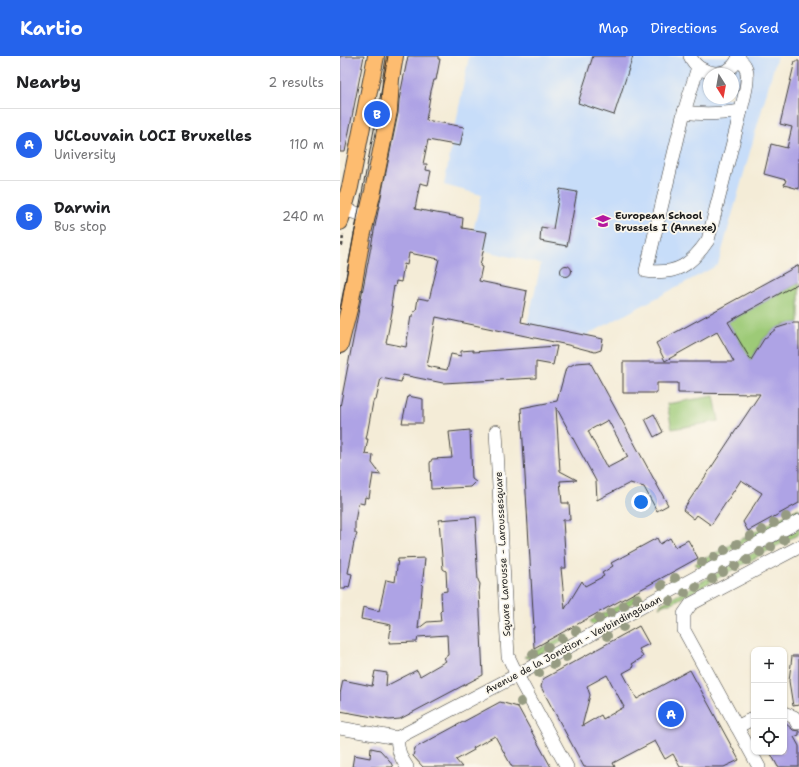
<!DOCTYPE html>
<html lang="en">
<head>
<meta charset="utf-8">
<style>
	body { margin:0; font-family:"Shantell Sans",sans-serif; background:#f6f6f6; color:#202124 }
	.controls { position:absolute; right:12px; bottom:12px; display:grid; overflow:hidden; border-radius:8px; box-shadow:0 1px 3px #0004 }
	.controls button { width:36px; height:36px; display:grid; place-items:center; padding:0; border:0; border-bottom:1px solid #e0e0e0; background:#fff; color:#202124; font:20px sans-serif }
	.compass { position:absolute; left:363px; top:12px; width:36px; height:36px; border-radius:50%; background:#fff; box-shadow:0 1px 3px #0004; rotate:169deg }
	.you { position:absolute; left:301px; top:446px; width:14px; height:14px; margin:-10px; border:3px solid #fff; border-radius:50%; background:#1a73e8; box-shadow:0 0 0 6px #1a73e833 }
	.badge { display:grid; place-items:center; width:26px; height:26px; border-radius:50%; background:#2563eb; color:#fff; font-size:13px; font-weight:700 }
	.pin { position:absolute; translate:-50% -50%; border:2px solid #fff; box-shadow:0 1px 4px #0006 }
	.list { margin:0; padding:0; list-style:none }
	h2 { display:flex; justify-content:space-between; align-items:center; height:52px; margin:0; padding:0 16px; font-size:17px }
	h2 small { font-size:13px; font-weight:400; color:#757577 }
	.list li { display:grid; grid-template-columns:26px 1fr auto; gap:12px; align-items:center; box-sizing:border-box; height:72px; padding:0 16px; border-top:1px solid #e0e0e0 }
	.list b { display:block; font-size:15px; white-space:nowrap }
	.list p { margin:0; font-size:13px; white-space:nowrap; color:#757577 }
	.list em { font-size:13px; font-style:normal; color:#757577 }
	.icon { flex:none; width:22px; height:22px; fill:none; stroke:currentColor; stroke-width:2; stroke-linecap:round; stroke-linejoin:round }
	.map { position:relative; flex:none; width:459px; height:711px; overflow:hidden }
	header { display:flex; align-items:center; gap:24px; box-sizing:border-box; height:56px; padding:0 20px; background:#2563eb; color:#fff }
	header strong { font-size:19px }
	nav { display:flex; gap:22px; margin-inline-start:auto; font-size:14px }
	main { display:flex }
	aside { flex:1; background:#fff }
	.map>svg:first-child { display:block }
</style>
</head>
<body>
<header>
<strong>Kartio</strong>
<nav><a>Map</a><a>Directions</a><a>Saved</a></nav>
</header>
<main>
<aside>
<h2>Nearby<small>2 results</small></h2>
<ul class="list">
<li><span class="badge">A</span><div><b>UCLouvain LOCI Bruxelles</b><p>University</p></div><em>110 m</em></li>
<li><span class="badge">B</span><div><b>Darwin</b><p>Bus stop</p></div><em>240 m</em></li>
</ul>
</aside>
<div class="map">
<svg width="459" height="711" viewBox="0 0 459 711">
	<rect width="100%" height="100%" fill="#fbf7ec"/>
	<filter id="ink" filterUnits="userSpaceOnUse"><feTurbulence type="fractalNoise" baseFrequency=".025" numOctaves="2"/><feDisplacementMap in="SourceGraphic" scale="8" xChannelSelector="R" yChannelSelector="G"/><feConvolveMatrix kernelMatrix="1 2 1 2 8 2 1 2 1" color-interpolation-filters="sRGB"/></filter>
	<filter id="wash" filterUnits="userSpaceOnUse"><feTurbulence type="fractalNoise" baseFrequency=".012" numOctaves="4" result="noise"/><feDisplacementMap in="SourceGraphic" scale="16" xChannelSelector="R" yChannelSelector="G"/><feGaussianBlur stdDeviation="0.9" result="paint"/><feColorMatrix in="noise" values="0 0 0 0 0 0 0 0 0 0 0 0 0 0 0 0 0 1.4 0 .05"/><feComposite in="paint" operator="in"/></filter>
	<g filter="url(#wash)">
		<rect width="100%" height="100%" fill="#f4ecd7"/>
		<!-- built -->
		<path fill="#c7ddf9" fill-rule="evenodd" d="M129,0H437L378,209L247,279L187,269L201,208L129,191L142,139L104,129ZM369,18H393V42H369Z"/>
		<!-- green -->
		<g fill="#9dca77" stroke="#5c734a">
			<path d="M459,227V267C440,266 421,280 415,298C413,301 413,304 412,306L388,266Z"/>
			<polygon points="374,340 379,365 332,373 327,348"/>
			<polygon points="459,452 459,456 361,510 358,510 355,508"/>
			<polygon points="459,472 459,478 330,548 326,548 319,551 321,548"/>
			<polygon points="300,538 302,542 252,569 250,565"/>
			<polygon points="227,578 229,582 190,603 184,601"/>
		</g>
		<g id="blocks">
			<!-- building -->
			<g fill="#aea3e5" fill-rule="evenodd">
				<polygon points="0,0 24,0 5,96 0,96"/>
				<path d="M68,0H98V3H100L96,24H94L91,35L86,64L124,71L120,90L88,84L83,108H87L86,114L91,115L88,129L80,127L75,153L123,162L122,172L147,176L140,210L142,211L139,225L187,235L181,266L263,283L261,294L255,296L228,289L96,261L87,310L107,314L111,298L121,300V295L133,294V296L217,290L213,309L196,306V322L103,327L63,319L61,326L41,322L36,344H34L33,346L28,373L26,383H28L25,398L33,399L32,407L41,419L33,418L29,442L25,441L24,448L20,447L18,448L15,466V477L17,478L14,486L8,517L12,518L9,532L6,531L5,533H0V351L35,170L58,57L59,44ZM69,197L99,203L89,244L78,242L76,255H74L73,260H71L66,291L46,287L53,251L51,250L54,230L55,231L56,225L61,226L64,208L67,209Z"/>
				<polygon points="253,0 293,0 274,59 238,47"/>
				<polygon points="455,5 459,5 459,133 444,129 446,124 424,118 431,88 447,92 452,71 440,68"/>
				<polygon points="220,133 237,136 227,190 200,185 201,171 213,173"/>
				<polygon points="459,209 459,227 388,266 411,304 424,283 437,272 453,267 459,267 459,447 408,475 403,466 422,437 401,424 371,469 357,459 354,463 343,454 420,338 338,337 338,327 317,327 317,337 283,337 283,306 394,306 377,276 325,305 316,287"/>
				<circle cx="226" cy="215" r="5.5"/>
				<path d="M250,306L328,449L317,455L304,431L290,427L257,444L256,425L216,351L220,415L237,424L220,425L222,447H229L230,464H223L226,512H221L225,553L242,525L245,530L264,520L262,517L273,510L271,507L317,482L320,488L330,482L335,491L348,484L358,502L194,592L193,572H194L181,352L217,345L226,312L236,307ZM268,364L288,401L267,412L248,375Z"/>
				<polygon points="68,340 83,343 83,367 62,367"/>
				<polygon points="314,358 323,376 314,381 305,363"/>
				<polygon points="130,374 132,423 136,426 131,431 91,433 90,407 92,403 112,402 109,376"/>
				<polygon points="136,461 137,475 135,477 138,524 140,528 139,536 143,619 60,663 49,664 0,655 0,638 3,624 32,630 35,615 47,617 46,630 75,615 77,614 80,620 106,605 104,602 108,599 107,579 78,581 77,586 49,587 51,569 21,563 23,551 39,555 46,524 55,526 58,503 85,502 78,573 87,566 101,565 100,556 102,554 101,536 107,535 106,515 103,513 99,464"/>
				<path d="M299,570L309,588L299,593L303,601L292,608L294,611L283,617L297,643L350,614L399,704L384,711H340L333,698L325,703L315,685L273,707L275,711H244L201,631L203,623ZM267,619L284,651L263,663L261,659L242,670L250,639L247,630Z"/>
				<polygon points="452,600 459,600 459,649 453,650 449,625"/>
				<polygon points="160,646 178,651 211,711 172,711 155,680 133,692 134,694 116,704 122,711 83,711 73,700 75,692"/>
				<polygon points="444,666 453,674 459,675 459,679 454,681 459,690 459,711 438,711 430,696 444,696"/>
				<polygon points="31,692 40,694 50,705 53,711 12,711 14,699 30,702"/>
			</g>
		</g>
	</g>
	<g filter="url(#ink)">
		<use href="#blocks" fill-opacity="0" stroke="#3c3b38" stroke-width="1"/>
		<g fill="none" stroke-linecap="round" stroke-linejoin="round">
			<!-- minor casing -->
			<g stroke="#3c3b38" stroke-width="14">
				<g id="minor">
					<path d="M350,0C359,21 391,24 399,0"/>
					<path d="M398,3C401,5 404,7 405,10C411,22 403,43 401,55L368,184C351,209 337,219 306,215L344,56C363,59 381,58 401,55"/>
					<polyline points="344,56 358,11"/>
					<polyline points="0,152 26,160"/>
					<polyline points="156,375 168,600 177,619 227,711"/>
					<polyline points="444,657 454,661 457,667"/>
					<polyline points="397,671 414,662"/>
					<polyline points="0,672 57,682 177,619 459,465"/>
					<path d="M57,682C58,694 60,701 67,711"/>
					<polyline points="419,711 344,574 344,558 351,548 459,491"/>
				</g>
			</g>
			<!-- major casing -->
			<g stroke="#3c3b38" stroke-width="18">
				<g id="major">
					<polyline points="0,166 10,131 36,0"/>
					<polyline points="0,289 10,249 22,181 33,135 49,55 51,23 55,0"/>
				</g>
			</g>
			<!-- path -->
			<polyline stroke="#3c3b38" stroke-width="2.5" stroke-dasharray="3 3" stroke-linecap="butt" points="2,190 3,178"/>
			<!-- minor -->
			<use href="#minor" stroke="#fff" stroke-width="13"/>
			<!-- major -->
			<use href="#major" stroke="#fdbc70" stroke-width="16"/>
			<!-- tram -->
			<polyline stroke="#1c1c1c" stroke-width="1" points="0,253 48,0"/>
		</g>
		<!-- trees -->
		<g fill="#969b82">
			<circle cx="446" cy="461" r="5"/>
			<circle cx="434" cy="467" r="5"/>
			<circle cx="422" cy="474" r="5"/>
			<circle cx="410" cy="480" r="5"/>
			<circle cx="444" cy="484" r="5"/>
			<circle cx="397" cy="488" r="5"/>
			<circle cx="431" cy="491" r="5"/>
			<circle cx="385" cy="494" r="5"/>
			<circle cx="420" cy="496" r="5"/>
			<circle cx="374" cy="501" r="5"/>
			<circle cx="407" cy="504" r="5"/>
			<circle cx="362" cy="506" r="5"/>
			<circle cx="395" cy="510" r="5"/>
			<circle cx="383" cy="516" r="5"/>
			<circle cx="335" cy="522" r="5"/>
			<circle cx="372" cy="523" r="5"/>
			<circle cx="322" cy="529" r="5"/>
			<circle cx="356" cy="531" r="5"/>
			<circle cx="345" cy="537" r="5"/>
			<circle cx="297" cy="543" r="5"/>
			<circle cx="330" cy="545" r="5"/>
			<circle cx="284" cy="550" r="5"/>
			<circle cx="271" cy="557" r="5"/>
			<circle cx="259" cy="563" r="5"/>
			<circle cx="283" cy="571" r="5"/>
			<circle cx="236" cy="575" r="5"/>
			<circle cx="267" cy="580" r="5"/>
			<circle cx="222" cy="583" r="5"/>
			<circle cx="208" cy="591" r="5"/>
			<circle cx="193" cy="598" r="5"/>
			<circle cx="226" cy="601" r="5"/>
			<circle cx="214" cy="608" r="5"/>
			<circle cx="199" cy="617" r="5"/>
			<circle cx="181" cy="646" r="5"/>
		</g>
	</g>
	<!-- icons -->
	<defs>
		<g id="school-bare" transform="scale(1.2)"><path d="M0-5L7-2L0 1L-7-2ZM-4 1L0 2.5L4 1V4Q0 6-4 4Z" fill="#b5179e" stroke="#fbf7ec" stroke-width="2.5" paint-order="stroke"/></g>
	</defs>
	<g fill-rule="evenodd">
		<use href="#school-bare" x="263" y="165"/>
	</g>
	<g text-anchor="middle" stroke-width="3.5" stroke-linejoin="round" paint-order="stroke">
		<!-- poi labels -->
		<g font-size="10" font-weight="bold" fill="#1c1c1c" stroke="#fbf7ec" text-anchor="start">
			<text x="275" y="163">European School<tspan x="275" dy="12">Brussels I (Annexe)</tspan></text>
		</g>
		<!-- street labels -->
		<g font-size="10" fill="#1c1c1c" stroke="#fbf7ec">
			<text transform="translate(162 498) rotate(-93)" y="4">Square Larousse - Laroussesquare</text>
			<text transform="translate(233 588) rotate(-28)" y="4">Avenue de la Jonction - Verbindingslaan</text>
		</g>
	</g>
</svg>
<div class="controls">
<button>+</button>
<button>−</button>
<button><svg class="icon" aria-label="locate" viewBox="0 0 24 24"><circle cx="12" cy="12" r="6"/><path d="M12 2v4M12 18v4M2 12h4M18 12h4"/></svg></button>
</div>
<svg class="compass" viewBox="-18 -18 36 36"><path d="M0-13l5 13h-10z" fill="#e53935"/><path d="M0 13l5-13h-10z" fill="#757577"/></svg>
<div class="you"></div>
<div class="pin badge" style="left:331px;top:658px">A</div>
<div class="pin badge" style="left:37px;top:58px">B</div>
</div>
</main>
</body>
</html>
